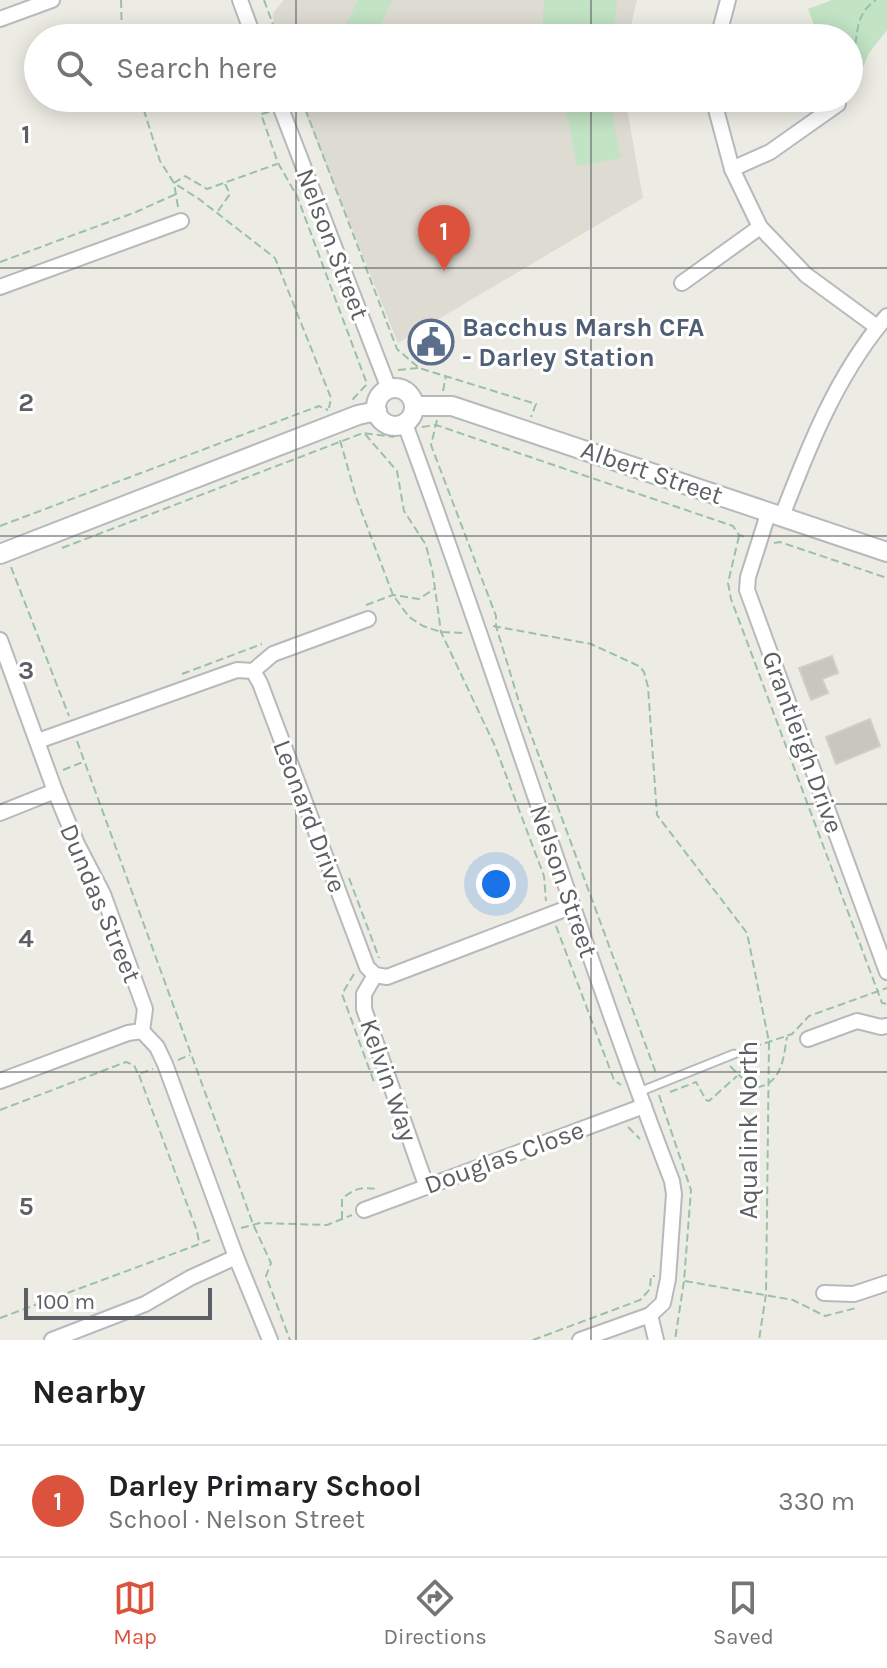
<!DOCTYPE html>
<html lang="en">
<head>
<meta charset="utf-8">
<style>
	body { margin:0; font-family:Karla,sans-serif; background:#f2f2f2; color:#202124 }
	.scale { position:absolute; left:24px; bottom:20px; width:188px; box-sizing:border-box; padding-left:8px; border:4px solid #5c5f63; border-top:0; font-size:22px; line-height:28px; white-space:nowrap; color:#5c5f63; -webkit-text-stroke:6px #fff; paint-order:stroke }
	.you { position:absolute; left:496px; top:884px; width:28px; height:28px; margin:-20px; border:6px solid #fff; border-radius:50%; background:#1a73e8; box-shadow:0 0 0 12px #1a73e833 }
	.badge { display:grid; place-items:center; width:52px; height:52px; border-radius:50%; background:#db533c; color:#fff; font-size:26px; font-weight:700 }
	.pin { position:absolute; translate:-50% -66px; filter:drop-shadow(0 2px 4px #0008) }
	.pin::after { content:''; position:absolute; top:42px; width:28px; height:24px; background:inherit; clip-path:polygon(0 0,100% 0,50% 100%) }
	.list { margin:0; padding:0; list-style:none }
	h2 { display:flex; justify-content:space-between; align-items:center; height:104px; margin:0; padding:0 32px; font-size:34px }
	h2 small { font-size:26px; font-weight:400; color:#757577 }
	.list li { display:grid; grid-template-columns:52px 1fr auto; gap:24px; align-items:center; box-sizing:border-box; height:112px; padding:0 32px; border-top:2px solid #e0e0e0 }
	.list b { display:block; font-size:30px; white-space:nowrap }
	.list p { margin:0; font-size:26px; white-space:nowrap; color:#757577 }
	.list em { font-size:26px; font-style:normal; color:#757577 }
	.icon { flex:none; width:44px; height:44px; fill:none; stroke:currentColor; stroke-width:2; stroke-linecap:round; stroke-linejoin:round }
	.map { position:relative; flex:none; width:887px; height:1340px; overflow:hidden }
	.search { position:absolute; background:#fff; box-shadow:0 4px 20px #0003; left:24px; right:24px; top:24px; height:88px; display:flex; align-items:center; gap:20px; box-sizing:border-box; padding:0 28px; border-radius:44px; color:#757577; font-size:30px }
	.sheet { height:216px; background:#fff }
	nav { display:flex; justify-content:space-around; align-items:center; box-sizing:border-box; height:112px; border-top:2px solid #e0e0e0; background:#fff; font-size:22px; color:#757577 }
	nav a { display:grid; justify-items:center; gap:4px }
	nav .on { color:#db533c }
	.map>svg:first-child { display:block }
</style>
</head>
<body>
<div class="map">
<svg width="887" height="1340" viewBox="0 0 887 1340">
	<rect width="100%" height="100%" fill="#edece4"/>
	<!-- education -->
	<g fill="#dddbd2">
		<polygon points="284,0 637,0 628,38 275,38 273,13"/>
		<polygon points="299,98 625,98 643,198 398,343"/>
	</g>
	<!-- green -->
	<g fill="#c2e3c4">
		<polygon points="358,0 392,0 375,38 352,38 342,34"/>
		<polygon points="544,0 617,0 614,38 569,38 542,32"/>
		<polygon points="832,0 887,0 887,30 869,53 851,96 849,94 849,38 819,38 808,9"/>
		<polygon points="564,98 609,98 621,158 577,166"/>
	</g>
	<!-- building -->
	<g fill="#c9c6c0" stroke="#d1cec3" stroke-width="2">
		<polygon points="435,323 449,343 427,356 414,336"/>
		<polygon points="832,656 838,673 822,679 828,693 811,700 799,668"/>
		<polygon points="870,719 880,746 836,764 826,737"/>
	</g>
	<g fill="none" stroke-linecap="round" stroke-linejoin="round">
		<!-- service casing -->
		<g stroke="#b6b9bd" stroke-width="11">
			<polyline id="service" points="639,1092 734,1054"/>
		</g>
		<!-- minor casing -->
		<g stroke="#b6b9bd" stroke-width="18">
			<g id="minor">
				<polyline points="240,0 254,38"/>
				<polyline points="0,19 52,0"/>
				<polyline points="718,38 728,0"/>
				<polyline points="277,98 389,389"/>
				<polyline points="713,98 732,169 760,227 806,275 877,327"/>
				<polyline points="732,169 770,152 838,104"/>
				<polyline points="682,283 760,227"/>
				<polyline points="0,287 181,221"/>
				<path d="M405,424C498,675 576,931 672,1181L674,1194L668,1279L663,1303L650,1315L656,1340"/>
				<polyline points="769,511 748,577 747,590 887,972"/>
				<path d="M782,516C809,446 837,374 887,316"/>
				<polyline points="0,640 55,791 77,844 103,894 145,1009 142,1031 157,1047 165,1064 236,1257 270,1340"/>
				<polyline points="253,671 273,654 368,619"/>
				<polyline points="38,741 237,670 253,671 260,683 367,967 375,975 387,977 573,906"/>
				<polyline points="0,813 55,791"/>
				<polyline points="375,975 364,994 364,1009 426,1185"/>
				<polyline points="808,1039 857,1021 881,1027 887,1026"/>
				<polyline points="0,1081 128,1033 142,1031"/>
				<polyline points="364,1210 644,1106"/>
				<polyline points="824,1293 854,1294 887,1283"/>
				<polyline points="52,1340 145,1304 190,1278 236,1257"/>
				<polyline points="580,1340 650,1315"/>
			</g>
		</g>
		<!-- tertiary casing -->
		<g stroke="#b6b9bd" stroke-width="22">
			<g id="tertiary">
				<circle cx="395" cy="407" r="19"/>
				<polyline points="414,406 452,406 887,552"/>
				<polyline points="0,554 358,415 377,411"/>
			</g>
		</g>
		<!-- path -->
		<g stroke="#9ac1a8" stroke-width="2" stroke-dasharray="8 4" stroke-linecap="butt">
			<polyline points="121,0 122,38"/>
			<polyline points="264,0 278,38"/>
			<path d="M849,67C861,43 850,17 876,0"/>
			<polyline points="140,98 160,161 174,183 199,199 275,258 331,398 329,408"/>
			<polyline points="301,98 397,349 419,368 536,404 531,417"/>
			<polyline points="294,102 301,99"/>
			<polyline points="269,112 261,114 278,163 297,196 367,384 352,400"/>
			<polyline points="178,207 174,183 185,176 207,189 277,164"/>
			<polyline points="218,211 230,194 225,184"/>
			<polyline points="0,262 136,212 176,194"/>
			<polyline points="398,370 419,368"/>
			<polyline points="443,391 446,376"/>
			<polyline points="437,420 431,445 496,616 496,626 519,702 656,1073"/>
			<polyline points="422,427 436,425 733,526 739,535 746,537"/>
			<polyline points="365,434 397,471 404,511 426,545 433,574 441,632 495,746 544,876 546,901"/>
			<polyline points="340,440 356,497 393,595 409,617 423,626 441,632 464,633"/>
			<polyline points="0,526 319,406 328,410"/>
			<polyline points="739,536 728,583 731,599 882,1003 887,1004"/>
			<polyline points="774,543 780,542 887,578"/>
			<polyline points="62,548 363,433 394,437"/>
			<polyline points="11,567 69,716"/>
			<polyline points="366,605 393,595 419,599 434,589"/>
			<polyline points="493,626 591,644 639,666 644,672 648,687 657,815 747,933 769,1042 766,1294 759,1340"/>
			<polyline points="182,674 262,644"/>
			<polyline points="77,741 253,1224 271,1263 266,1276 290,1340"/>
			<polyline points="63,770 83,762"/>
			<polyline points="349,878 379,958"/>
			<polyline points="556,926 614,1080 621,1085"/>
			<polyline points="354,974 342,994 374,1082"/>
			<polyline points="742,1051 792,1034 809,1016 887,988"/>
			<polyline points="178,1060 190,1055"/>
			<path d="M730,1066L752,1088C782,1086 783,1060 787,1037"/>
			<polyline points="139,1075 197,1231 199,1242"/>
			<polyline points="670,1092 696,1082 706,1100 709,1101 737,1076"/>
			<polyline points="659,1095 691,1190 684,1281 675,1340"/>
			<polyline points="0,1110 126,1062 134,1065 138,1074 153,1069"/>
			<polyline points="628,1127 640,1139"/>
			<path d="M342,1219V1199C354,1188 362,1187 378,1189"/>
			<polyline points="241,1228 260,1223 327,1225 352,1215"/>
			<polyline points="685,1281 793,1300 825,1316 856,1308"/>
			<polyline points="0,1318 213,1239"/>
			<polyline points="533,1340 640,1300 650,1289 651,1276 655,1276"/>
		</g>
		<!-- service -->
		<use href="#service" stroke="#fff" stroke-width="7"/>
		<!-- minor -->
		<use href="#minor" stroke="#fff" stroke-width="14"/>
		<!-- tertiary -->
		<use href="#tertiary" stroke="#fff" stroke-width="18"/>
	</g>
	<!-- grid -->
	<path fill="none" stroke="#5c5f63" stroke-width="2" stroke-opacity="0.55" d="M296,0V38M591,0V38M296,98V1340M591,98V1340M0,268H887M0,536H887M0,804H887M0,1072H887"/>
	<!-- icons -->
	<defs>
		<g id="civic-ring" transform="scale(2.3)"><circle r="9.5" fill="#fff" stroke="#5c6f8a" stroke-width="1.5"/><path d="M-.6-6.5H3V-4.5H.6V-3L4-1V1h2V6H-6V1h2V-1L-.6-3ZM-1.2 2.5V6h2.4V2.5Z" fill="#5c6f8a"/></g>
	</defs>
	<g fill-rule="evenodd">
		<use href="#civic-ring" x="431" y="342"/>
	</g>
	<g text-anchor="middle" stroke-width="6" stroke-linejoin="round" paint-order="stroke">
		<!-- street labels -->
		<g font-size="26" fill="#5c5f63" stroke="#fff">
			<text transform="translate(333 244) rotate(69)" y="9">Nelson Street</text>
			<text transform="translate(652 472) rotate(19)" y="9">Albert Street</text>
			<text transform="translate(803 742) rotate(70)" y="9">Grantleigh Drive</text>
			<text transform="translate(310 816) rotate(69)" y="9">Leonard Drive</text>
			<text transform="translate(564 881) rotate(71)" y="9">Nelson Street</text>
			<text transform="translate(101 903) rotate(67)" y="9">Dundas Street</text>
			<text transform="translate(389 1080) rotate(71)" y="9">Kelvin Way</text>
			<text transform="translate(748 1130) rotate(-90)" y="9">Aqualink North</text>
			<text transform="translate(504 1157) rotate(-20)" y="9">Douglas Close</text>
		</g>
		<!-- service labels -->
		<g font-size="26" font-weight="bold" fill="#4e5e75" stroke="#fff" text-anchor="start">
			<text x="462" y="336">Bacchus Marsh CFA<tspan x="462" dy="30">- Darley Station</tspan></text>
		</g>
	</g>
	<g font-size="26" text-anchor="middle" font-weight="bold" fill="#5c5f63" stroke="#fff" stroke-width="6" stroke-linejoin="round" paint-order="stroke">
		<text x="26" y="143">1</text>
		<text x="26" y="411">2</text>
		<text x="26" y="679">3</text>
		<text x="26" y="947">4</text>
		<text x="26" y="1215">5</text>
	</g>
</svg>
<div class="scale">100 m</div>
<div class="you"></div>
<div class="pin badge" style="left:444px;top:271px">1</div>
<div class="search"><svg class="icon" aria-label="search" viewBox="0 0 24 24"><circle cx="10" cy="10" r="6"/><path d="M15 15l6 6"/></svg>Search here</div>
</div>
<section class="sheet">
<h2>Nearby<small></small></h2>
<ul class="list">
<li><span class="badge">1</span><div><b>Darley Primary School</b><p>School · Nelson Street</p></div><em>330 m</em></li>
</ul>
</section>
<nav>
<a class="on"><svg class="icon" aria-label="map" viewBox="0 0 24 24"><path d="M3 6l6-2 6 2 6-2v14l-6 2-6-2-6 2zM9 4v14M15 6v14"/></svg>Map</a>
<a><svg class="icon" aria-label="directions" viewBox="0 0 24 24"><path d="M12 3l9 9-9 9-9-9zM9 14v-3h6M13 9l2 2-2 2"/></svg>Directions</a>
<a><svg class="icon" aria-label="saved" viewBox="0 0 24 24"><path d="M7 4h10v16l-5-4-5 4z"/></svg>Saved</a>
</nav>
</body>
</html>
